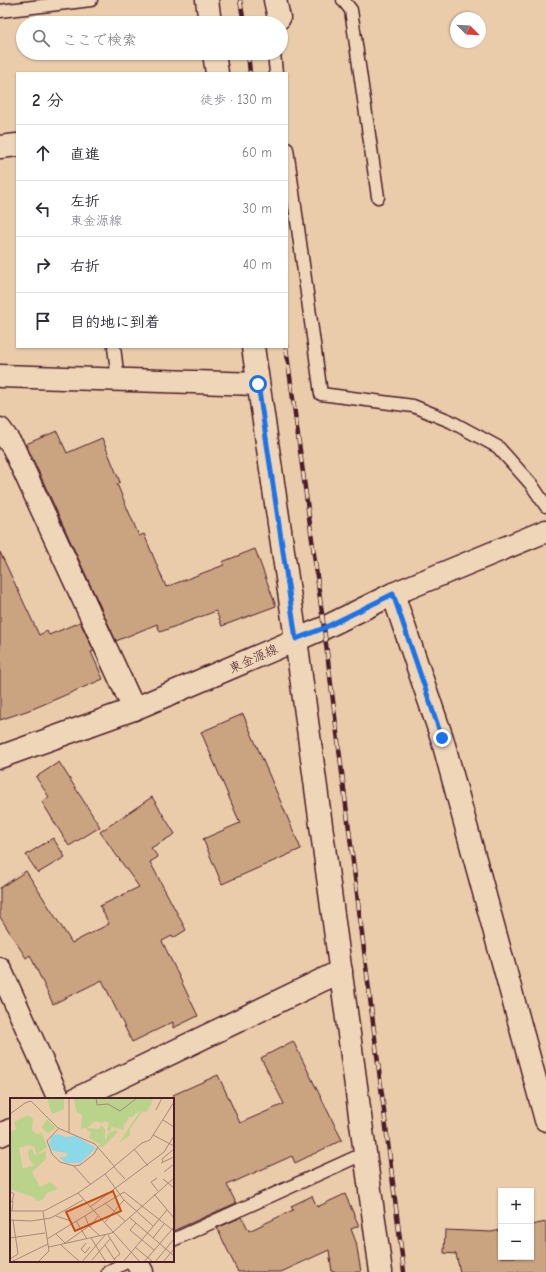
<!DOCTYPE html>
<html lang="ja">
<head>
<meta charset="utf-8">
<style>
	body { margin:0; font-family:"Comic Neue","Klee One",sans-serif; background:#f7f7f7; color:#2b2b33 }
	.controls { position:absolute; right:12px; bottom:12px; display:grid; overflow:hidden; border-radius:0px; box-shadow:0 1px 3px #0004 }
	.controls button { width:36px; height:36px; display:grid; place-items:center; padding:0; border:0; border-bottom:1px solid #e1e1e2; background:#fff; color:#2b2b33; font:20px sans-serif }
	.compass { position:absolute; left:450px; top:12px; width:36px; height:36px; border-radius:50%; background:#fff; box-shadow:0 1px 3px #0004; rotate:114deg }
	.stop { position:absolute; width:12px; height:12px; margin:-9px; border:3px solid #1a73e8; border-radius:50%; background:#fff }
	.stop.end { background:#1a73e8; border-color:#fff; box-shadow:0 1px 4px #0008 }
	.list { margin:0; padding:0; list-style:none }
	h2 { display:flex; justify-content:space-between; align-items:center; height:52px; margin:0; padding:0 16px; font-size:17px }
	h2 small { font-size:13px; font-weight:400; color:#7c7c81 }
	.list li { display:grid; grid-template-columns:26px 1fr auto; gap:12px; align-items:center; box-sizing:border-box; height:56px; padding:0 16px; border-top:1px solid #e1e1e2 }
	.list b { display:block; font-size:15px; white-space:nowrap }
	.list p { margin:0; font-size:13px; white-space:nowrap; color:#7c7c81 }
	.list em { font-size:13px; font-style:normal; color:#7c7c81 }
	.icon { flex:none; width:22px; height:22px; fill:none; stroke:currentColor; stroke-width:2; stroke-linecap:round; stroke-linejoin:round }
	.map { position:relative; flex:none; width:546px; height:1272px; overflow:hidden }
	.search { position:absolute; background:#fff; box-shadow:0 1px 3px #0004; left:16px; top:16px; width:272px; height:44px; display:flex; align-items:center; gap:10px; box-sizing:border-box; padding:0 14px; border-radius:22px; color:#7c7c81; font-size:15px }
	.panel { position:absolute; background:#fff; box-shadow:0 1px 3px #0004; left:16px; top:72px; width:272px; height:276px; border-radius:0px }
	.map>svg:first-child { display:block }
</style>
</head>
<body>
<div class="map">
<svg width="546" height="1272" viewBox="0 0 546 1272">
	<rect width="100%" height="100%" fill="#eaccab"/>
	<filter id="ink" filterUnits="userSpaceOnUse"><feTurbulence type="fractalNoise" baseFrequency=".025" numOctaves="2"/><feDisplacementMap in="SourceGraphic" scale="8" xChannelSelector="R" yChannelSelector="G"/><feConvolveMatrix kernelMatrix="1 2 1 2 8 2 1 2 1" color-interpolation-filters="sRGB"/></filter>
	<g filter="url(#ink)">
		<!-- building -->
		<g fill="#caa481" stroke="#4a1f2b">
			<polygon points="57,431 67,453 102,438 120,482 117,484 139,536 144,534 166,587 224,565 222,562 255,549 276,606 222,626 216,611 160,632 157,624 116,641 26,444"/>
			<polygon points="0,552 39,635 47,631 49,635 80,622 94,651 91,652 103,679 35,708 0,720"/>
			<polygon points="243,714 301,849 222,884 203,839 240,823 201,732"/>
			<polygon points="59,762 100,827 69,846 42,802 49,797 36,777"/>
			<polygon points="152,797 175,834 151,848 158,857 150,862 186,930 173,938 172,936 162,941 198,1016 173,1028 173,1022 132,1042 102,980 53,1004 30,955 26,958 0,917 0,888 26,871 72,943 109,924 100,906 139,887 100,832"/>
			<polygon points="53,838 65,857 38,873 26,855"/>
			<polygon points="293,1041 342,1140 295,1163 292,1156 227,1185 236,1203 173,1231 173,1095 218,1075 240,1123 284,1104 261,1058"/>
			<polygon points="345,1194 359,1226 351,1229 356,1242 361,1272 332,1272 329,1250 281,1272 238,1272 217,1228 242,1217 249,1231 293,1210 291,1206 312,1196 317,1207"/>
			<polygon points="546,1222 546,1272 460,1272 456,1254 444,1253 445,1230 491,1232 501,1230 501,1257 531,1257 531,1225"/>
		</g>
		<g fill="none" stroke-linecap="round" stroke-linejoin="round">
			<!-- lane casing -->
			<g stroke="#4a1f2b" stroke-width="15">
				<g id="lane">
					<polyline points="343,0 351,10 378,197"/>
					<polyline points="0,11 91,0"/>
					<polyline points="274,53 276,73"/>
					<polyline points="287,149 321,394 413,406 450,421 498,447 531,484 546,506"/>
					<polyline points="114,347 118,380"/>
					<polyline points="173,1240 365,1153"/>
					<polyline points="108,1272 128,1261"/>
				</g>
			</g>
			<!-- street casing -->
			<g stroke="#4a1f2b" stroke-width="25">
				<g id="street">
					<polyline points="207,0 210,23"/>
					<polyline points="275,0 279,18"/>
					<polyline points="214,53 217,73"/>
					<polyline points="0,147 17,145"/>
					<polyline points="253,347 296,639 381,1272"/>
					<polyline points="0,376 258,384"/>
					<polyline points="0,429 13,447 134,709"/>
					<polyline points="393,594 442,738 546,1120"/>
					<polyline points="0,969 59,1099"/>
					<polyline points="76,1099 341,971"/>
					<polyline points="0,1135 11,1130"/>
					<polyline points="136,1261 142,1272"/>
				</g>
			</g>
			<!-- secondary casing -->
			<g stroke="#4a1f2b" stroke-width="25">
				<polyline id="secondary" points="0,757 134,709 324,628 393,594 546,531"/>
			</g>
			<!-- lane -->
			<use href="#lane" stroke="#f0d6b8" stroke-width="12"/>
			<!-- street -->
			<use href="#street" stroke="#f0d6b8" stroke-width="22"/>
			<!-- secondary -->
			<use href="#secondary" stroke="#f0d6b8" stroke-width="22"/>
			<!-- rail casing -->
			<g stroke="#4a1f2b" stroke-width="4.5">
				<g id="rail">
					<polyline points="240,0 244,23"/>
					<polyline points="248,53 250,73"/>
					<polyline points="286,347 324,628 404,1272"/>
				</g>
			</g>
			<!-- rail -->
			<use href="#rail" stroke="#f0d6b8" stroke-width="3" stroke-dasharray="9" stroke-linecap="butt"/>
		</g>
	</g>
	<g fill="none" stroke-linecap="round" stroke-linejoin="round" filter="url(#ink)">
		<!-- route -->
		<polyline stroke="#1a73e8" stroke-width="5" points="258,384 296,639 324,628 393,594 442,738"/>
	</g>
	<g text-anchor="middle" stroke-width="3" stroke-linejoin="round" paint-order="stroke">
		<!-- street labels -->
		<g font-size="13" fill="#4a1f2b" stroke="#f0d6b8">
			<text transform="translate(253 658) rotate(-24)" y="5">東金源線</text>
		</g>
	</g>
	<!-- overview -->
	<g transform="translate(10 1098)">
		<rect width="164" height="164" fill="#eaccab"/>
		<path d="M37,0H54V11L42,16ZM64,0H144L137,14L129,13L122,19H119L115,27L113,24L114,32L102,29L100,34L97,31L99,26L96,23L91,25L85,23L77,30L89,31L91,27L95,31V44L98,36L105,32L108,34L93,49H89L88,48L91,47L79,40L81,34L76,32L77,30L71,31L72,17L66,13ZM130,13L132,14L120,31V37L109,45ZM18,17L23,21L22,32L27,36L32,35L37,49L27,56L24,49L18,47L9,50L13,71L24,67L19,61L18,53L21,50L25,57L36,53V61L22,74L30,89L40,84L48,91L37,95L32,102L27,103L23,99L0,91V34L6,31L4,24ZM37,21L46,30L38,35L32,30Z" fill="#bad38a"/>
		<path d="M48,36L55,39L66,38L86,50L70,65H56L49,59H56L58,55L43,53L39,47L42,38Z" fill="#8ad8e8"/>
		<path fill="none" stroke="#aa8778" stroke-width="1" d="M86,0L87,7L98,6L110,13L127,0M146,12L152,0M0,16L15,5L21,3L48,30L85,46L104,68M153,22L164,29M48,31L37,43L42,56L50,64L64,68L70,67L84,56L88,49M59,34V0M143,37L164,48M124,51L138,68M153,64L152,61L164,51M151,65L164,59M64,68L81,87M104,69L115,81M154,74L164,66M95,76L114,102L143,128M147,80L141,84L148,93M153,81L164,90M0,93L4,96L2,104M144,96L164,120M0,103L3,104L2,113M95,105L115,123M80,109L154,54L164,38M0,113H34L68,95M46,118L61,123M75,118L79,128L90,138M119,119L164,158M0,122L21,123L41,120L73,102M66,123L77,141M95,124L114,102M126,125L120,132L144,152M80,129L88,118M46,136L55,145M98,137L110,156L104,161M0,140L35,135M81,140L96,164M143,140L154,126M37,141L114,94L164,133M55,145L79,128M76,145L71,151L75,155L80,149M51,147L70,164M95,147L106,164M39,149L102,135L164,80M125,149L143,164M0,161L8,156L3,122M82,162L100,141M1,164L38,146M28,164L39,153L33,114M72,164L95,137M113,164L157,112M130,164L68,95L95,76L132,45L140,42L164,4M134,164L164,129M145,164L164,141M153,164L164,151"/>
		<path fill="#c84d12" fill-opacity="0.15" stroke="#c84d12" stroke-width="2" d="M103,93L111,113L65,133L56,114Z"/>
		<rect width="164" height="164" fill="none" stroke="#4a1f2b" stroke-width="2"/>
	</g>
</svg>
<div class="controls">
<button>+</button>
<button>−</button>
</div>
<svg class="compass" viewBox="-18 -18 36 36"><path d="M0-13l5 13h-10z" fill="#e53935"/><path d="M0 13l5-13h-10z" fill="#7c7c81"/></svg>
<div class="stop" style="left:258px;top:384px"></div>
<div class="stop end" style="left:442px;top:738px"></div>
<div class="search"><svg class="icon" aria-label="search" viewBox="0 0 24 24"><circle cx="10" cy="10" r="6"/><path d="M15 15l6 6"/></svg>ここで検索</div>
<section class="panel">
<h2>2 分<small>徒歩 · 130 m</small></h2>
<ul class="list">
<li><svg class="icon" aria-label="ahead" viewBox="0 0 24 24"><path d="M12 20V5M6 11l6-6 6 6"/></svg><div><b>直進</b></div><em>60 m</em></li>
<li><svg class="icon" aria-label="left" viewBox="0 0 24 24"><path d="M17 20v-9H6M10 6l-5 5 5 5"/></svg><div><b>左折</b><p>東金源線</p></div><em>30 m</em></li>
<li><svg class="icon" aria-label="right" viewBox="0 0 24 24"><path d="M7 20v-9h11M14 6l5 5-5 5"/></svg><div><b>右折</b></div><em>40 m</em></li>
<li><svg class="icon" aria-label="arrive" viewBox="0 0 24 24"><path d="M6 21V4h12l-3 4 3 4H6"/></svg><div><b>目的地に到着</b></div></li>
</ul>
</section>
</div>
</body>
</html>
